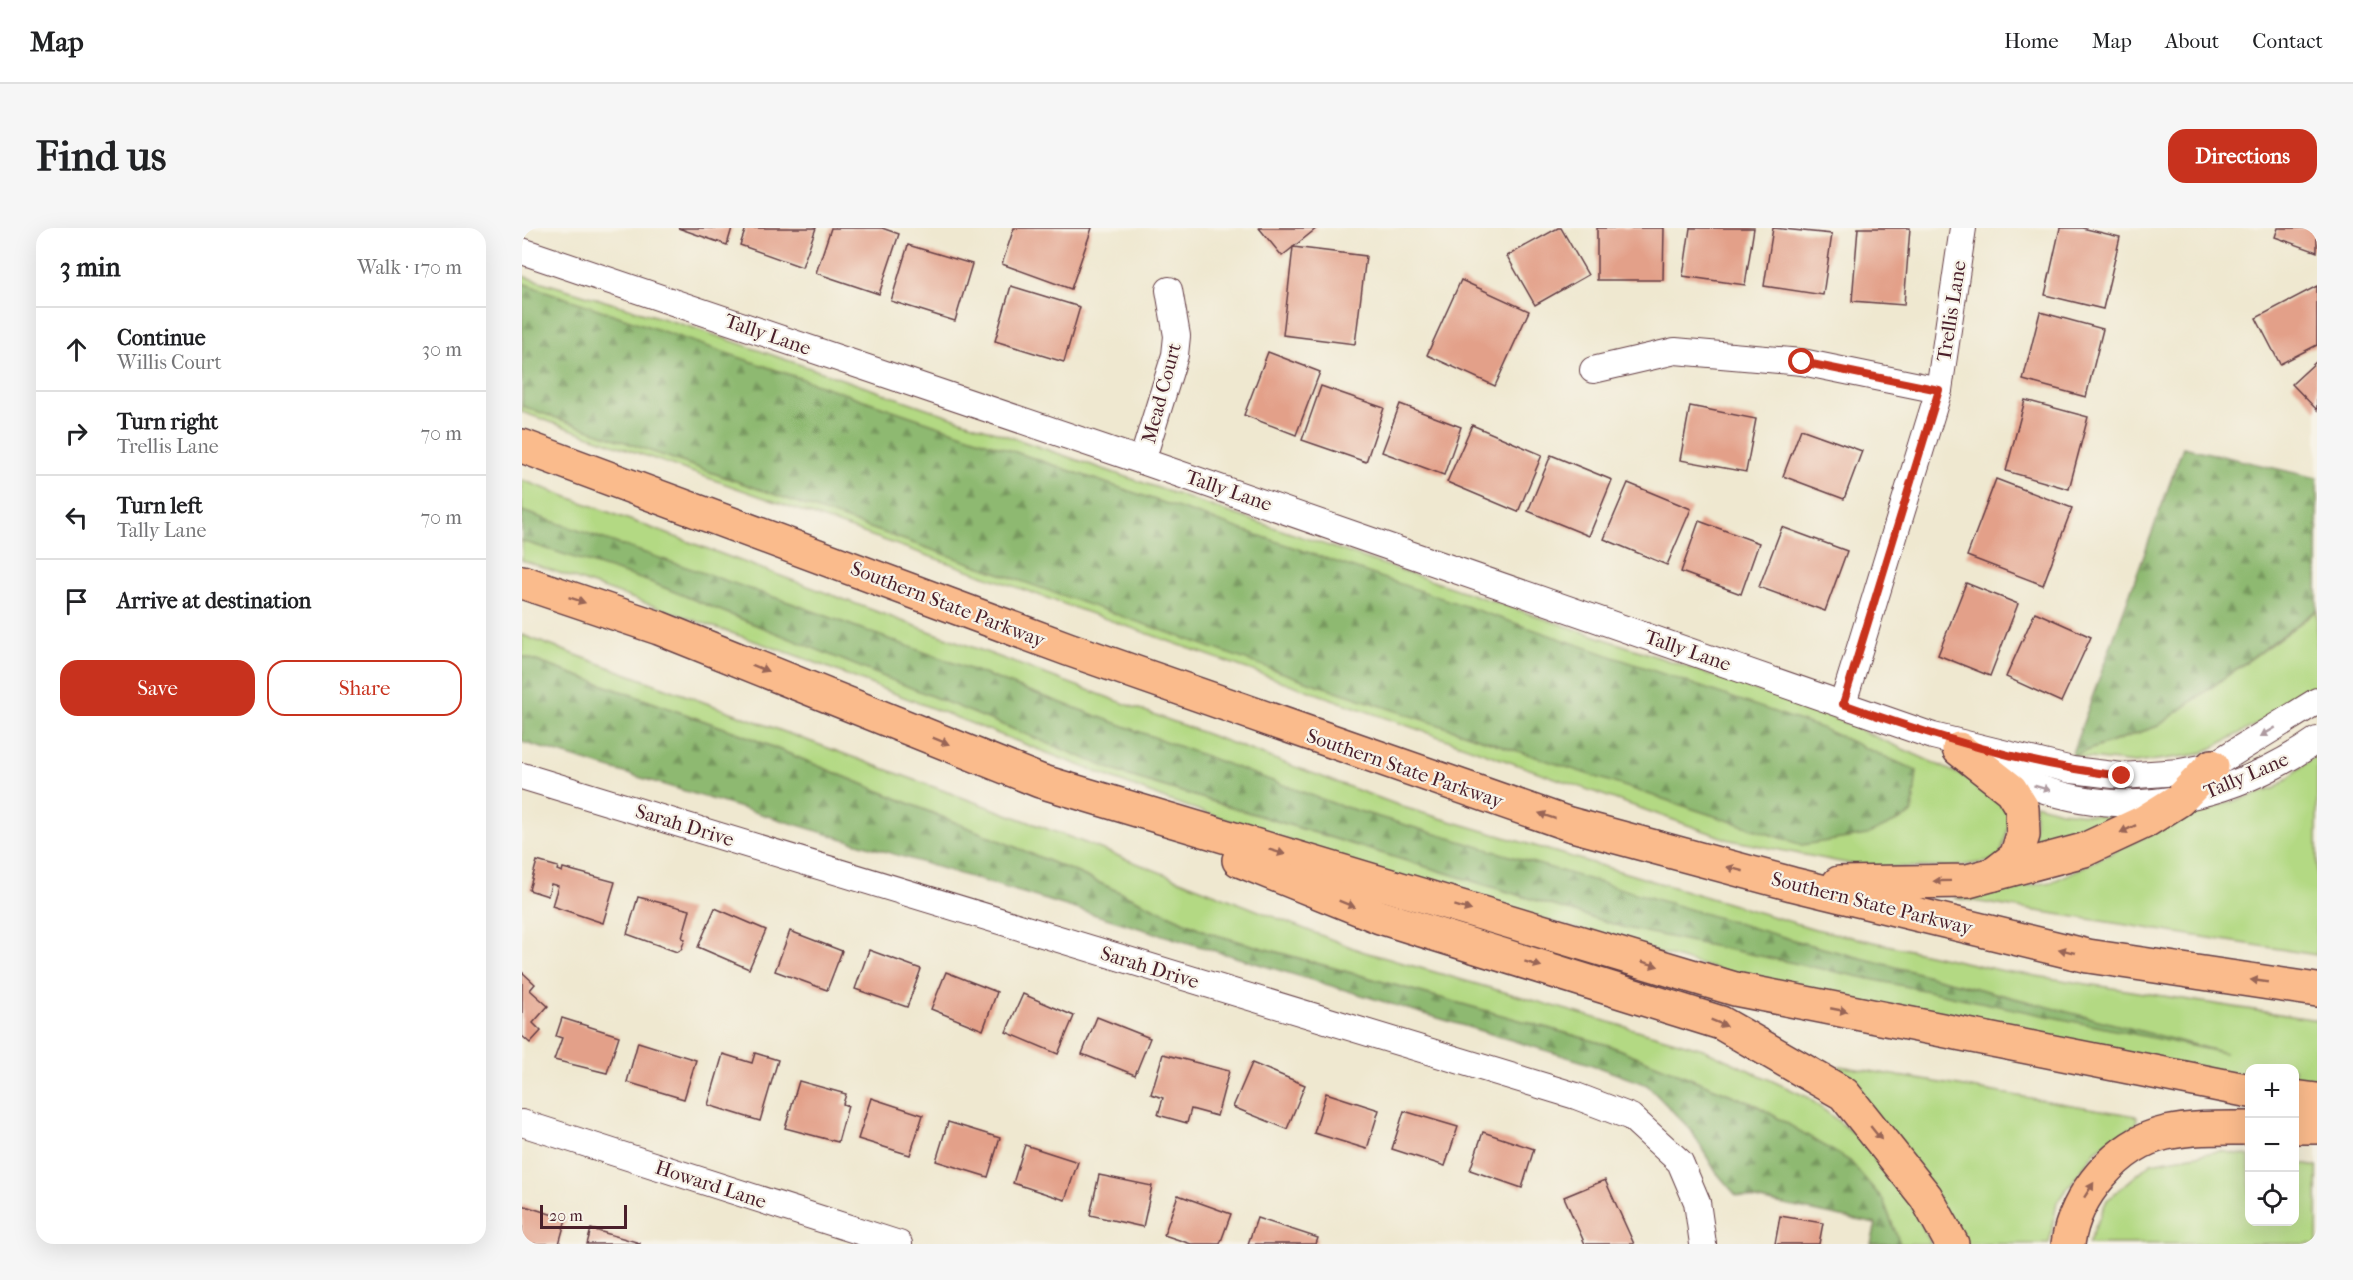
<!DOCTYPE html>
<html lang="en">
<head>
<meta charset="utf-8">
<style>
	body { margin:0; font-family:"IM FELL French Canon",serif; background:#f6f6f6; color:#202124 }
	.controls { position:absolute; right:18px; bottom:18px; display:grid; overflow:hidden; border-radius:12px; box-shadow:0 6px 24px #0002 }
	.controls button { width:54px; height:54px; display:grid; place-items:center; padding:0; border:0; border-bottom:2px solid #e0e0e0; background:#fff; color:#202124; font:30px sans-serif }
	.scale { position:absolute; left:18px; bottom:15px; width:87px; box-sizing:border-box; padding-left:6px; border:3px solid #4a1f2b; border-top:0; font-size:16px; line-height:21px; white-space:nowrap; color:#4a1f2b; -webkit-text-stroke:4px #f7f3e8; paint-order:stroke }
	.stop { position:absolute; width:18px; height:18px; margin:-14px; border:4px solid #c8321e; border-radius:50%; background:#fff }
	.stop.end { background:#c8321e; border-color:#fff; box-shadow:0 2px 6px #0008 }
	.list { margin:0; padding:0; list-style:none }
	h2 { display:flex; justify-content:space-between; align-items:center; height:78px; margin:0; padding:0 24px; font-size:26px }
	h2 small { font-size:20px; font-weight:400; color:#757577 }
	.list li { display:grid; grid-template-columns:39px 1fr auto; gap:18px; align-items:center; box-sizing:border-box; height:84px; padding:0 24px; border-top:2px solid #e0e0e0 }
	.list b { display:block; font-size:22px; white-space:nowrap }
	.list p { margin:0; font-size:20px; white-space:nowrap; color:#757577 }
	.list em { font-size:20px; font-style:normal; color:#757577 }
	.actions { display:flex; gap:12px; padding:18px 24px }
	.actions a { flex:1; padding:14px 0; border:2px solid #c8321e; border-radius:18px; text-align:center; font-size:21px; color:#c8321e }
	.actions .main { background:#c8321e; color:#fff }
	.icon { flex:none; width:33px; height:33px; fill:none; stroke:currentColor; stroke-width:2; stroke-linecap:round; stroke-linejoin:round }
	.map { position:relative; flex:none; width:1795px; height:1016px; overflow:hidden; border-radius:18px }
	header { display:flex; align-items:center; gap:36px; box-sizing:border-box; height:84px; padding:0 30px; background:#fff; border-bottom:2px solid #e0e0e0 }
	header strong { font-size:28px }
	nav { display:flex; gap:33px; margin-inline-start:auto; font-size:21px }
	.intro { display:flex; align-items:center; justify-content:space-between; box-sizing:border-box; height:144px; padding:0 36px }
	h1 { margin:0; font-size:42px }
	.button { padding:15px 27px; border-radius:18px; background:#c8321e; color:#fff; font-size:21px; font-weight:700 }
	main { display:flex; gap:36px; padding:0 36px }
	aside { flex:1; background:#fff; border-radius:18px; box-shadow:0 6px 24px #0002 }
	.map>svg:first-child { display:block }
</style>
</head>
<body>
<header>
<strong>Map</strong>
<nav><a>Home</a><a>Map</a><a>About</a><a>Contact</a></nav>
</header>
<div class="intro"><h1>Find us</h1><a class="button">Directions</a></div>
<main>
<aside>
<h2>3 min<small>Walk · 170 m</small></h2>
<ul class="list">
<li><svg class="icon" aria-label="ahead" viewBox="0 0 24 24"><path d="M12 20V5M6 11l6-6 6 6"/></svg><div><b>Continue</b><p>Willis Court</p></div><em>30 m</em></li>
<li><svg class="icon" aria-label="right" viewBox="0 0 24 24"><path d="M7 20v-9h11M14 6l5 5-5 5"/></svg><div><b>Turn right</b><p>Trellis Lane</p></div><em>70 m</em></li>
<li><svg class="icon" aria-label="left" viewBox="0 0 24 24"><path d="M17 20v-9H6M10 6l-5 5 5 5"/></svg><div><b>Turn left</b><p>Tally Lane</p></div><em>70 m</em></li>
<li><svg class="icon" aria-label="arrive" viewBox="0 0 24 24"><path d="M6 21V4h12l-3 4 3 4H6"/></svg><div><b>Arrive at destination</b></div></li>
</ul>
<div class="actions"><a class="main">Save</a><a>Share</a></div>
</aside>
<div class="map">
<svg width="1795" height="1016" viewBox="0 0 1795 1016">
	<defs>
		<pattern id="forest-firs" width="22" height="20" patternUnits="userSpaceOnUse" patternTransform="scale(1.5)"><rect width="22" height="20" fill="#8eb971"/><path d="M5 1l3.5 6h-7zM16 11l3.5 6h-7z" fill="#76965d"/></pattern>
	</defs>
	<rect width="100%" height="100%" fill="#f7f3e8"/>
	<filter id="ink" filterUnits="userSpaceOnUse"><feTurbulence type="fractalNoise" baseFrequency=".0167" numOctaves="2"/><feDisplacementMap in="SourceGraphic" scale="12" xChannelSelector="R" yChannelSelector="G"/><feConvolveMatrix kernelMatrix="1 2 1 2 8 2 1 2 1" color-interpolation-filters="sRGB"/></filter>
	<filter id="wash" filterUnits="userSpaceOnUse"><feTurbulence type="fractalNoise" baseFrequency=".008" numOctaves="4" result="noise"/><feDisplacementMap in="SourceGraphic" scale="24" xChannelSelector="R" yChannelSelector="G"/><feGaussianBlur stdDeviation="1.35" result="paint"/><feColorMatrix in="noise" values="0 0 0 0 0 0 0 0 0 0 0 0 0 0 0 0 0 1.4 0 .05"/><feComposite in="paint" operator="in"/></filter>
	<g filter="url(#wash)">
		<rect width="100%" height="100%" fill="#efe8d0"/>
		<!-- grass -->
		<g fill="#b3d983" stroke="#7e7c57" stroke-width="1.5">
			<polygon points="0,48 172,100 697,281 1296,483 1472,562 1490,585 1477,632 1429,639 1344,639 1208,612 0,184"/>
			<polygon points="0,252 884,580 1293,701 1482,743 1795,792 1795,862 1773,858 1772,840 1728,840 1727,849 1280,766 869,647 646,572 284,431 0,332"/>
			<polygon points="1795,383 1795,465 1678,526 1613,535 1549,528 1636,498"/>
			<polygon points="0,407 558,613 839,723 1181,821 1285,869 1347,917 1384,966 1409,1016 1378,1016 1361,972 1328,934 1234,877 1086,817 687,705 558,646 219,506 0,428"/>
			<polygon points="1795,526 1795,727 1432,670 1530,654 1668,587 1754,560"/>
			<polygon points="1513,576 1539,583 1598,590 1512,625"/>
			<polygon points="1318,838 1615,888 1614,897 1574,922 1535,974 1527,1016 1441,1016 1313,846"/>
			<polygon points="1698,923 1727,928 1728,994 1772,994 1773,935 1795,939 1795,1016 1566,1016 1585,972 1629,935"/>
		</g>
		<!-- forest -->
		<g fill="url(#forest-firs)" stroke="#6c6c4e" stroke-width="1.5">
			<polygon points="0,55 1299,500 1395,543 1390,586 1345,607 1280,617 787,454 0,178"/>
			<polygon points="1661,219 1795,250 1795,382 1636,498 1549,528"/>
			<polygon points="0,283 269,375 813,576 1285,716 1703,825 1104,700 604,547 128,354 0,313"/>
			<polygon points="0,428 219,506 558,646 687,705 1086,817 1234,877 1328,933 1361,972 1378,1016 1349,1016 1354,996 1214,967 1194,944 1169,902 1125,857 1062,834 0,514"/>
		</g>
		<g id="blocks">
			<!-- building -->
			<g fill="#e3a089">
				<polygon points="156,0 210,0 205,17"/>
				<polygon points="224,0 294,0 280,39 218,17"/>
				<polygon points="309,0 360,0 377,6 357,66 294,45"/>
				<polygon points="492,0 570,0 549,61 480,36"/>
				<polygon points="737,0 795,0 760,28"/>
				<polygon points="1036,0 1039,0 1066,47 1013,77 985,28"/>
				<polygon points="1075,0 1142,0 1141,52 1075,52"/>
				<polygon points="1168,0 1232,0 1223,57 1161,48"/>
				<polygon points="1251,0 1310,6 1301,67 1242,58"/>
				<polygon points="1336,0 1388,0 1382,77 1330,73"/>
				<polygon points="1538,0 1560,0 1598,9 1581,81 1523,67"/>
				<polygon points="1756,0 1795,0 1795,24 1753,9"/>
				<polygon points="386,17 450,36 433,93 369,73"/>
				<polygon points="771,19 844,28 833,116 761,107"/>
				<polygon points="939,52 1007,83 973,158 905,127"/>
				<polygon points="489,58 558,79 542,134 473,113"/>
				<polygon points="1795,58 1795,117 1758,136 1734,90"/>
				<polygon points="1518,84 1581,101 1564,169 1501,152"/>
				<polygon points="746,124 798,144 774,207 722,187"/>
				<polygon points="1795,133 1795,182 1770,156"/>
				<polygon points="799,158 862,180 844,234 780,212"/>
				<polygon points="1503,172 1566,189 1547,261 1484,243"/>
				<polygon points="878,176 939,199 922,247 860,224"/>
				<polygon points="1168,178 1234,191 1224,244 1158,232"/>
				<polygon points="950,197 1020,227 996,284 925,254"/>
				<polygon points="1279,201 1340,223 1322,271 1261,248"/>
				<polygon points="1029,227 1090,252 1067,308 1006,283"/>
				<polygon points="1474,251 1550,280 1521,357 1445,328"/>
				<polygon points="1106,255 1169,281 1145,337 1082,311"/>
				<polygon points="1177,293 1237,315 1219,366 1159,344"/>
				<polygon points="1260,299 1325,323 1303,383 1237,359"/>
				<polygon points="1444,355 1496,376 1468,448 1416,427"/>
				<polygon points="1513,384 1569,409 1539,474 1484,449"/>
				<polygon points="15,633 36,639 35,642 40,644 41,640 93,654 81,695 30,678 36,658 29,656 26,668 7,662"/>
				<polygon points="116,669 168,682 160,710 163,711 159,722 155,724 105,706"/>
				<polygon points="193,680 244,702 227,741 176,719"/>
				<polygon points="268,703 320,723 305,762 253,743"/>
				<polygon points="347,722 399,741 385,779 333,761"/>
				<polygon points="0,744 13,756 8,762 26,778 11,795 19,803 8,815 0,808"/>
				<polygon points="424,744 475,764 461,802 409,781"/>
				<polygon points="501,766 552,788 536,826 484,804"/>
				<polygon points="575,789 628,810 613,847 560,826"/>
				<polygon points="40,790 97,808 85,845 32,832 40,810 34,808"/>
				<polygon points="116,814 174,832 162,871 105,854"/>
				<polygon points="233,825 256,832 238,893 186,877 201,826 230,835"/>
				<polygon points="641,826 707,843 695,888 669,881 665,895 636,887 641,870 629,866"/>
				<polygon points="730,835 783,857 765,901 711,879"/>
				<polygon points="277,853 324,866 321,876 326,878 316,914 263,900"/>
				<polygon points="804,865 857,882 845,921 792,905"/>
				<polygon points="349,870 401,887 388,927 336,911"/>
				<polygon points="882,883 936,899 923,938 870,921"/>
				<polygon points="426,894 478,910 466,949 414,933"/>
				<polygon points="961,904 1012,921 1000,960 948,942"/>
				<polygon points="503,917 556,934 543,972 491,955"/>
				<polygon points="577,947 630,958 621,999 568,987"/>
				<polygon points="1083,952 1112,1016 1063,1016 1042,969"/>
				<polygon points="656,967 709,986 698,1016 669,1016 642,1007"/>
				<polygon points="0,977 44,991 37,1016 0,1016"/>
				<polygon points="1258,988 1301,995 1297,1016 1253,1016"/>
				<polygon points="735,990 796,1010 794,1016 726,1016"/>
				<polygon points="69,1001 118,1015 118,1016 65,1016"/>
			</g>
		</g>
	</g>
	<g filter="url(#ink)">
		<use href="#blocks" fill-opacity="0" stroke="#633d44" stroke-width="1.5"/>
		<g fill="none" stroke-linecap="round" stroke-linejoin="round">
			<!-- minor casing -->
			<g stroke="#633d44" stroke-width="28">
				<g id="minor">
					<polyline points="0,23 620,233 1411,508 1550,542 1600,548 1658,544 1690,538 1795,473"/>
					<polyline points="1071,142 1153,123 1280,134 1417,162"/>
					<polyline points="620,233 653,127 655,108 647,62"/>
					<polyline points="1321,475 1417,162 1441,0"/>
					<path d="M1473,539C1486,545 1500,554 1514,559C1610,594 1713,569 1795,512"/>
					<polyline points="0,548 1054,868 1109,889 1158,934 1175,974 1181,1016"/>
					<polyline points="0,895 377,1016"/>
				</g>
			</g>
			<!-- motorway casing -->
			<g stroke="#633d44" stroke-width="36">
				<g id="motorway">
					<polyline points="0,218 546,421 1047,596 1270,656 1566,728 1795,762"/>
					<polyline points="0,354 137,400 518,553 1213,761 1728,863"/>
					<polyline points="1437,521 1489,562 1500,580 1501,607 1494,629 1472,646"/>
					<polyline points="717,632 858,689 1199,795 1322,866 1404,969 1430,1016"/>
					<polyline points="1317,655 1446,653 1562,622 1622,594 1657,572 1690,538"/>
					<polyline points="1772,869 1795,872"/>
					<polyline points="1772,899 1795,899"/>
					<path d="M1546,1016C1552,968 1596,915 1644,905C1672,899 1700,900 1728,900"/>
				</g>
			</g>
			<!-- minor -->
			<use href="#minor" stroke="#fff" stroke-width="26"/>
			<!-- motorway -->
			<use href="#motorway" stroke="#fabb8c" stroke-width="33"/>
		</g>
		<!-- one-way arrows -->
		<defs><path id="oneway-solid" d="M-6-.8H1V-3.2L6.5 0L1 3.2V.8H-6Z" transform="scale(1.5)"/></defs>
		<g fill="#996557">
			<use href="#oneway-solid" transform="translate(55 372) rotate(19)"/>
			<use href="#oneway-solid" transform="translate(238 440) rotate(22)"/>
			<use href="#oneway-solid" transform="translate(419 513) rotate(22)"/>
			<use href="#oneway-solid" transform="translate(1025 588) rotate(-161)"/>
			<use href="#oneway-solid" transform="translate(1606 601) rotate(154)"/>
			<use href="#oneway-solid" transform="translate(755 624) rotate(17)"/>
			<use href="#oneway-solid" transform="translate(1213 641) rotate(-165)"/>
			<use href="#oneway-solid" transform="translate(1420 653) rotate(179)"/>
			<use href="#oneway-solid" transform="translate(825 676) rotate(22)"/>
			<use href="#oneway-solid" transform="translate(941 680) rotate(17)"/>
			<use href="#oneway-solid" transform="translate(1545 723) rotate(-166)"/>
			<use href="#oneway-solid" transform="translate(1011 736) rotate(17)"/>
			<use href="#oneway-solid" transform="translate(1128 736) rotate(17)"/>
			<use href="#oneway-solid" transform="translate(1737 753) rotate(-172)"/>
			<use href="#oneway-solid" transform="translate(1317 782) rotate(11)"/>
			<use href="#oneway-solid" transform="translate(1197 795) rotate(22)"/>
			<use href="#oneway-solid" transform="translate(1354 905) rotate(51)"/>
			<use href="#oneway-solid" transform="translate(1567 962) rotate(-57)"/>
		</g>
		<g fill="#ae9aa0">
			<use href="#oneway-solid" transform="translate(1746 504) rotate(149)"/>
			<use href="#oneway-solid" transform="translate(1520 560) rotate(17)"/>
		</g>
	</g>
	<g fill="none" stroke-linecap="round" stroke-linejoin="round" filter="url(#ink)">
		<!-- route -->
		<path stroke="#c8321e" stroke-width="8" d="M1280,134L1417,162L1321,476C1411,508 1505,537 1600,548"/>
	</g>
	<g text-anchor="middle" stroke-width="4.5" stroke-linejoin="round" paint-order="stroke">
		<!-- street labels -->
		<g font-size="20" fill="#4a1f2b" stroke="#f7f3e8">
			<text transform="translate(1429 83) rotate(-81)" y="7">Trellis Lane</text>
			<text transform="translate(246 106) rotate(19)" y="7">Tally Lane</text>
			<text transform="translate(639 165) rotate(-75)" y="7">Mead Court</text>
			<text transform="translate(707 262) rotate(19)" y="7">Tally Lane</text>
			<text transform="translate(426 376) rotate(21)" y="7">Southern State Parkway</text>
			<text transform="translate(1166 422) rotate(19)" y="7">Tally Lane</text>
			<text transform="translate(883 540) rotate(19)" y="7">Southern State Parkway</text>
			<text transform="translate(1724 547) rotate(-23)" y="7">Tally Lane</text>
			<text transform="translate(163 597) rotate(17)" y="7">Sarah Drive</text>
			<text transform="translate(1350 675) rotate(14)" y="7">Southern State Parkway</text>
			<text transform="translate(628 739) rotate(17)" y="7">Sarah Drive</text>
			<text transform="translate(189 956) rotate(18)" y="7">Howard Lane</text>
		</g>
	</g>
</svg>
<div class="controls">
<button>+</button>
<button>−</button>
<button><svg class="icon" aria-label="locate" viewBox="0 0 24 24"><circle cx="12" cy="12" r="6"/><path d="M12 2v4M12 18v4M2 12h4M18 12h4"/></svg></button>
</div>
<div class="scale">20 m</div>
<div class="stop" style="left:1280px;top:134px"></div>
<div class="stop end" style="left:1600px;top:548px"></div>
</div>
</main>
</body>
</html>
